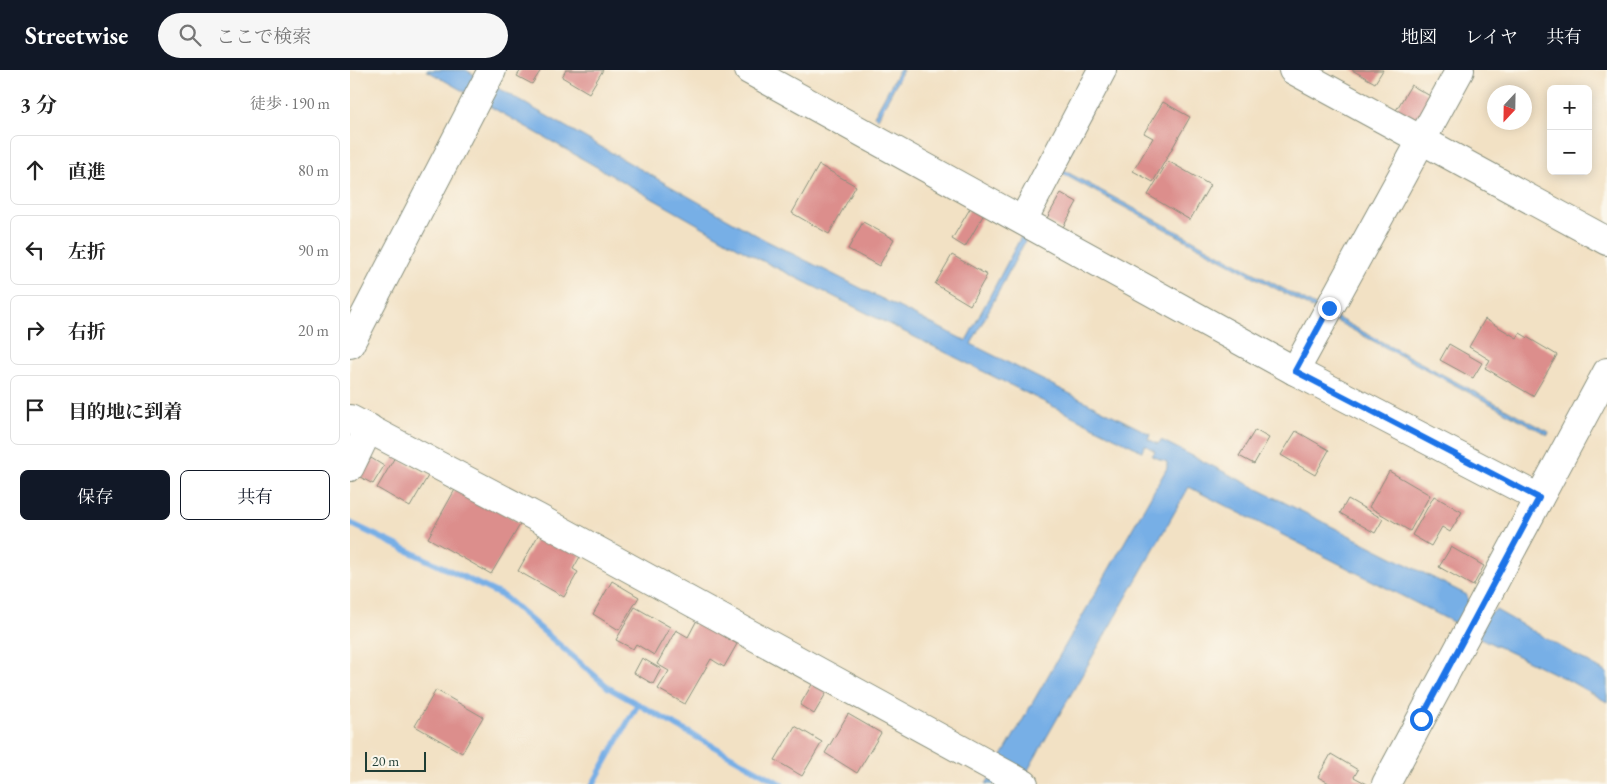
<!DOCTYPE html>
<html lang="ja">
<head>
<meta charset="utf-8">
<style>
	body { margin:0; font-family:"EB Garamond","Noto Serif JP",serif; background:#f6f6f6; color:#222 }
	.controls { position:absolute; right:15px; top:15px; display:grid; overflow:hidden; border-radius:8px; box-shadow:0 2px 12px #0003 }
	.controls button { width:45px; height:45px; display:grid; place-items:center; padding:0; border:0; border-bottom:1px solid #e0e0e0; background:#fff; color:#222; font:25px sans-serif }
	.compass { position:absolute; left:1137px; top:15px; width:45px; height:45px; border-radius:50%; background:#fff; box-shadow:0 2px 12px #0003; rotate:202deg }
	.scale { position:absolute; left:15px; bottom:12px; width:61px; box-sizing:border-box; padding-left:5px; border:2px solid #1f3d34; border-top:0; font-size:14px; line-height:18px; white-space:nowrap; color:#1f3d34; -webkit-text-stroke:4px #fbf7ec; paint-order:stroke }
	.stop { position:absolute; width:15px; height:15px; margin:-11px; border:4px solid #1a73e8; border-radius:50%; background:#fff }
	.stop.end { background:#1a73e8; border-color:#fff; box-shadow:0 1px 5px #0008 }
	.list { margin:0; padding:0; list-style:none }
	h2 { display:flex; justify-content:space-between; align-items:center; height:65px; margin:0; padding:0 20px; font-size:21px }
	h2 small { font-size:16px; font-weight:400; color:#767676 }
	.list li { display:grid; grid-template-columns:32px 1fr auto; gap:15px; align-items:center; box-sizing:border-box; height:70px; margin:0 10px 10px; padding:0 10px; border:1px solid #e0e0e0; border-radius:8px }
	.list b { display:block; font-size:19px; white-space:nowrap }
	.list em { font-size:16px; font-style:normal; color:#767676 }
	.actions { display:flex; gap:10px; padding:15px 20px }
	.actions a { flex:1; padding:11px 0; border:1px solid #111827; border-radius:8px; text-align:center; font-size:18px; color:#111827 }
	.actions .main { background:#111827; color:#fff }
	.icon { flex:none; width:28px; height:28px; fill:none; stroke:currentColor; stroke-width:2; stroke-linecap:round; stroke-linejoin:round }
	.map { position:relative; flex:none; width:1257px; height:714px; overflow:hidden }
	header { display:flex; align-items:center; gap:30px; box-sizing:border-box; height:70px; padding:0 25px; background:#111827; color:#fff }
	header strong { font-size:24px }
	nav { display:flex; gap:28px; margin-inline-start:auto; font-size:18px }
	.search { width:350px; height:45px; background:#f6f6f6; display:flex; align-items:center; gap:12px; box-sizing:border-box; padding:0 18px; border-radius:28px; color:#767676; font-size:19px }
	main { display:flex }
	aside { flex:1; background:#fff }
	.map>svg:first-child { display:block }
</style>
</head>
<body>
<header>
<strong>Streetwise</strong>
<div class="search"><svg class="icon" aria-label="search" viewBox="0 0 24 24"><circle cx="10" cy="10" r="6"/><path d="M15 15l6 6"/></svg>ここで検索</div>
<nav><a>地図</a><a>レイヤ</a><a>共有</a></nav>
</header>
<main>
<aside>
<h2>3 分<small>徒歩 · 190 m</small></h2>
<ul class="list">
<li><svg class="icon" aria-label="ahead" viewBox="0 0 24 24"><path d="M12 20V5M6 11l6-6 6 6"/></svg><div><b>直進</b></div><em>80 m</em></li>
<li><svg class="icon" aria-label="left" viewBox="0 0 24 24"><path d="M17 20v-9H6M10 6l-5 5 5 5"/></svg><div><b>左折</b></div><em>90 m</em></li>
<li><svg class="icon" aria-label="right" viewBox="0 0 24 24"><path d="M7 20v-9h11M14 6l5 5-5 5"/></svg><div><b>右折</b></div><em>20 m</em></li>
<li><svg class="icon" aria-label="arrive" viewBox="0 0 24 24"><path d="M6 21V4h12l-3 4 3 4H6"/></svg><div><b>目的地に到着</b></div></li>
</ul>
<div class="actions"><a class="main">保存</a><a>共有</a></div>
</aside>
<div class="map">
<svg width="1257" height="714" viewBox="0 0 1257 714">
	<rect width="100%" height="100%" fill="#fbf7ec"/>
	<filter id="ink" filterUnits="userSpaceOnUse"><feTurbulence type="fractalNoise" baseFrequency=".02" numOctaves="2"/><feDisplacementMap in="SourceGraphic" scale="10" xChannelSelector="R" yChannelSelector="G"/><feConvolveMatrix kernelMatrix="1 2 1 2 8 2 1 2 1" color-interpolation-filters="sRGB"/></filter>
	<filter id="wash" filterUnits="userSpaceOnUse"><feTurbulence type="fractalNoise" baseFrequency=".0096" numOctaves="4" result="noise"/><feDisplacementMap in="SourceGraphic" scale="20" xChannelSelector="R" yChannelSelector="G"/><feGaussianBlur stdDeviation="1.12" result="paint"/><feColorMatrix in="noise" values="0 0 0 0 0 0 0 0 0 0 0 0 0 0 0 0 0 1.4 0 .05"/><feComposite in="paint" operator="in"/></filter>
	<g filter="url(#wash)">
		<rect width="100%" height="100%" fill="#f2e1c4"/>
		<!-- water -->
		<g fill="#77afe6" stroke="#4b768d">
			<polygon points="76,0 116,0 415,170 616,271 759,0 713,100 1199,362 1198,365 711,103 621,274 800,364 798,369 808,374 811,370 1117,525 1118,531 1140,544 1146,540 1257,603 1257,632 1218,610 1130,568 1131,561 1109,548 1105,553 839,417 670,714 636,714 817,398 817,392 802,386 805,381 795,375 792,381 407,188"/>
			<polygon points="549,0 553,0 528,48 524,46"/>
		</g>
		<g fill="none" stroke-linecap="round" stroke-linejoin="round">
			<!-- stream -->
			<g stroke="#77afe6" stroke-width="6">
				<polyline points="0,453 153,526 259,618 431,714"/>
				<polyline points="243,714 288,634"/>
			</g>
		</g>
		<g id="blocks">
			<!-- building -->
			<g fill="#dc8e8c">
				<polygon points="171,0 191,0 182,14 167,6"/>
				<polygon points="216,0 253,0 239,23 212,7"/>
				<polygon points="1002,0 1033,0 1025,13"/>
				<polygon points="1061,15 1082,27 1066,54 1045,42"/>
				<polygon points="813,32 840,47 803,112 783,101 803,68 794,63"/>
				<polygon points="818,91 860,115 840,150 798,125"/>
				<polygon points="469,95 506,116 479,164 442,143"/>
				<polygon points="711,123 727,132 712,159 696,150"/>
				<polygon points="621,137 634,144 615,177 602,169"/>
				<polygon points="513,152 544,169 529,196 498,179"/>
				<polygon points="602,185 637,205 620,235 585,214"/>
				<polygon points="1135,249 1167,268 1170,263 1207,285 1183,326 1135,298 1140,290 1119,277"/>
				<polygon points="1099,274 1132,293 1123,308 1090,290"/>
				<polygon points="905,360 919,368 904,394 889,386"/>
				<polygon points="946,361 979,380 965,405 931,385"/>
				<polygon points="45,387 78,406 60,437 27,418"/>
				<polygon points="21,388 34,396 23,414 10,407"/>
				<polygon points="1039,401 1080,425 1060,461 1019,437"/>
				<polygon points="107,416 171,453 141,504 78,468"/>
				<polygon points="1084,426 1112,442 1100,462 1092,457 1081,476 1062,465"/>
				<polygon points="998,429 1033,449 1025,463 990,443"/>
				<polygon points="190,462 231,485 223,499 228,502 214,527 168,501"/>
				<polygon points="1101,477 1134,496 1123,516 1089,497"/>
				<polygon points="262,511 289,527 269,560 243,544"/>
				<polygon points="285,537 320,557 304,585 286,574 283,579 266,570"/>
				<polygon points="347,550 387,574 374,597 361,589 335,634 308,619 319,601 307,594 326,560 338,567"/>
				<polygon points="292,588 311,599 303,614 284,603"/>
				<polygon points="464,611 478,620 464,644 450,635"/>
				<polygon points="86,620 133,647 112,683 65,656"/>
				<polygon points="498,644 531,663 507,703 475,683"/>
				<polygon points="445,656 472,672 452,706 425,690"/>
				<polygon points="981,684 1008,700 1004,707 1017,714 981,714 968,707"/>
			</g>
		</g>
	</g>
	<g filter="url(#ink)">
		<use href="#blocks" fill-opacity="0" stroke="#888f7c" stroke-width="1"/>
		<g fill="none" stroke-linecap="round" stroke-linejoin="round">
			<!-- minor casing -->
			<g stroke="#888f7c" stroke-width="30">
				<g id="minor">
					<polyline points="399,0 945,301 1189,428"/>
					<polyline points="943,0 1257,171"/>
					<polyline points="673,150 752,0"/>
					<polyline points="0,274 142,0"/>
					<polyline points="945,301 1110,0"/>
					<polyline points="0,349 188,448 674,714"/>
					<polyline points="0,397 19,358"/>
					<polyline points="1036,714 1257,302"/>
				</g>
			</g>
			<!-- minor -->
			<use href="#minor" stroke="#fff" stroke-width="28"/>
		</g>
	</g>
	<g fill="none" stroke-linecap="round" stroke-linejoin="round" filter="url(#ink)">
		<!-- route -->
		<polyline stroke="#1a73e8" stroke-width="6" points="979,238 945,301 1189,428 1071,649"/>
	</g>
</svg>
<div class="controls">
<button>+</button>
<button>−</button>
</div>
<svg class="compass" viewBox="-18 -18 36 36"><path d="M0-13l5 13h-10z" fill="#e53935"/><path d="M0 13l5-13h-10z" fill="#767676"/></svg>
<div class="scale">20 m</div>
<div class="stop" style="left:1071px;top:649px"></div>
<div class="stop end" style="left:979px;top:238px"></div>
</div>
</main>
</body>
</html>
